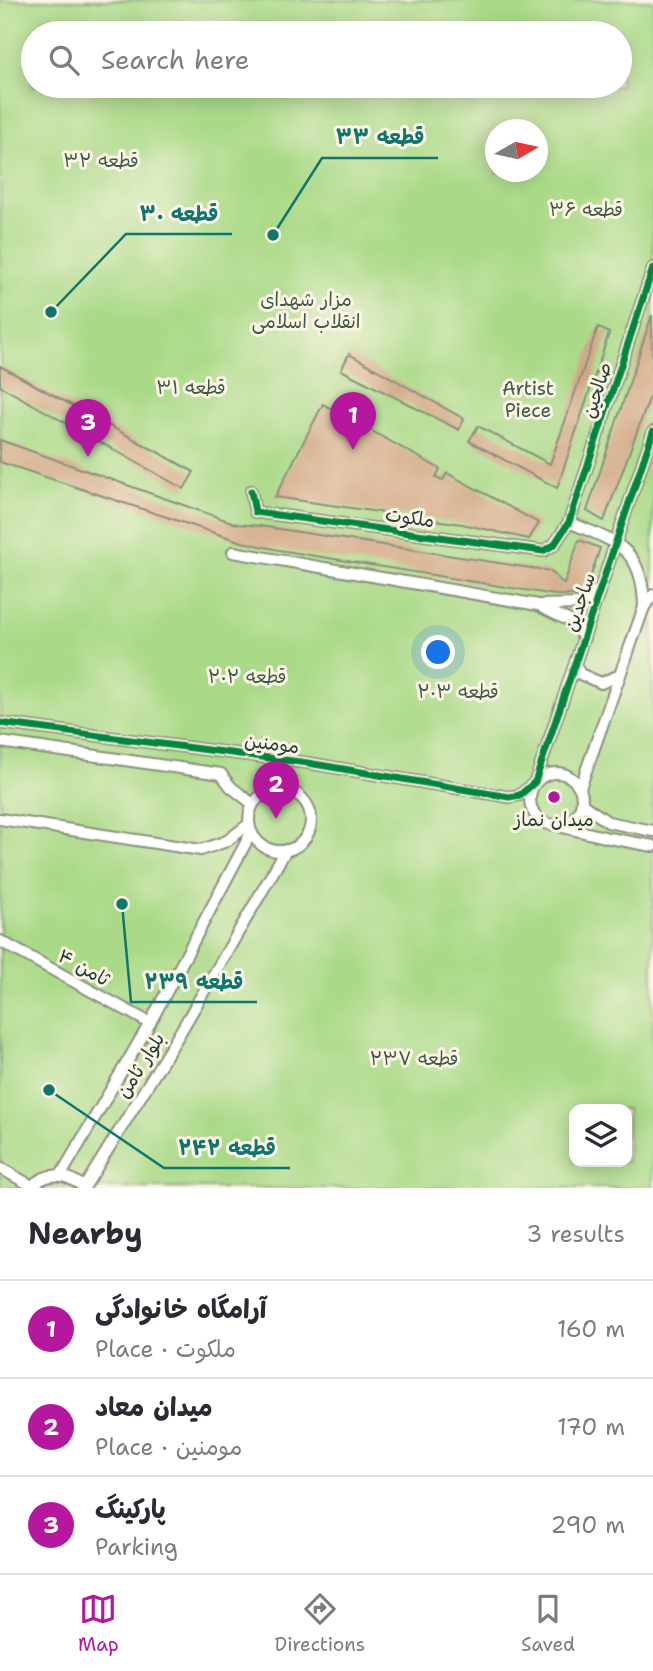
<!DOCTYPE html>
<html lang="en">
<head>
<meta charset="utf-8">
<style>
	body { margin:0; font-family:"Shantell Sans","Playpen Sans Arabic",sans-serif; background:#f2f2f3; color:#2b2b33 }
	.controls { position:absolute; right:21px; bottom:21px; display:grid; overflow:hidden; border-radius:14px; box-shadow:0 4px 18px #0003 }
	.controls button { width:63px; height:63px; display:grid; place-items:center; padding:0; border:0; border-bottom:2px solid #e1e1e2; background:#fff; color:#2b2b33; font:35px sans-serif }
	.compass { position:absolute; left:485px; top:119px; width:63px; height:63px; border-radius:50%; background:#fff; box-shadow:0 4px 18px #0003; rotate:81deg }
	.you { position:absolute; left:439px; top:653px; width:24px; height:24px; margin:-18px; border:5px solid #fff; border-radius:50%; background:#1a73e8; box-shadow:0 0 0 10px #1a73e833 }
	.badge { display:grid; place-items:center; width:46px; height:46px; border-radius:50%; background:#b5179e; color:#fff; font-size:23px; font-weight:700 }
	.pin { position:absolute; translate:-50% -58px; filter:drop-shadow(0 2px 4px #0008) }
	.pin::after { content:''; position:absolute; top:37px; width:24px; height:21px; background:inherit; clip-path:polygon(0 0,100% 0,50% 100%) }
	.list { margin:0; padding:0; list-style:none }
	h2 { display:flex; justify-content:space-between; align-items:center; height:91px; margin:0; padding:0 28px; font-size:30px }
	h2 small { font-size:23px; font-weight:400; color:#7c7c81 }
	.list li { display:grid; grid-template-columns:46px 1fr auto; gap:21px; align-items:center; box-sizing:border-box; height:98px; padding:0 28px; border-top:2px solid #e1e1e2 }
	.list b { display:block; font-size:26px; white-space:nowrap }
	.list p { margin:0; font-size:23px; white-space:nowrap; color:#7c7c81 }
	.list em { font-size:23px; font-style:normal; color:#7c7c81 }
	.icon { flex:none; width:38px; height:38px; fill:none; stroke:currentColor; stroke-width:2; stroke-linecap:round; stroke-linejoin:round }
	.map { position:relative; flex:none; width:653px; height:1188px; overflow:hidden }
	.search { position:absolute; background:#fff; box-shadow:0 4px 18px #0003; left:21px; right:21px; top:21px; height:77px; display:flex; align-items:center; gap:18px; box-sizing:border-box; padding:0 24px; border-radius:38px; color:#7c7c81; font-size:26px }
	.sheet { height:385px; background:#fff }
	nav { display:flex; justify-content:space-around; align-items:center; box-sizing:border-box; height:98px; border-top:2px solid #e1e1e2; background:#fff; font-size:19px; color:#7c7c81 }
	nav a { display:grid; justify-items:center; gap:4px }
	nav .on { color:#b5179e }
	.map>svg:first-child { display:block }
</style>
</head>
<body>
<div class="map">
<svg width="653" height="1188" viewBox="0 0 653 1188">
	<rect width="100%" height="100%" fill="#fcf5e5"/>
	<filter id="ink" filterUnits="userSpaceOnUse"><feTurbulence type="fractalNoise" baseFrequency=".0143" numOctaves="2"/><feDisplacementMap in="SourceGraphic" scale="14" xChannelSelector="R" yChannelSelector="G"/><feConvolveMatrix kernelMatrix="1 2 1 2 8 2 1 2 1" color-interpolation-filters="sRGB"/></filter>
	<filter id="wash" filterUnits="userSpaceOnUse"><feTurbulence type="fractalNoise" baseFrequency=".00686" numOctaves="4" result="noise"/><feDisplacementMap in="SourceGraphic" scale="28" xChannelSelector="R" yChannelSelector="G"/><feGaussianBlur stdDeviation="1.57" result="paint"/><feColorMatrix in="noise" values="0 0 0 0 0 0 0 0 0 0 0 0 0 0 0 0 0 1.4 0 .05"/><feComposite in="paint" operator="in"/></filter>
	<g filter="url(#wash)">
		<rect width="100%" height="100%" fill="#f4e3c8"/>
		<!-- green -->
		<path fill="#aada88" stroke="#648c5e" stroke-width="2" fill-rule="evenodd" d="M0,0H653V1188H0ZM33,33H620V86H33ZM496,130H538V172H496ZM574,1109H627V1162H574Z"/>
		<g id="blocks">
			<!-- building -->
			<g fill="#d1a885">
				<polygon points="652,315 653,388 604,521 587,511"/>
				<polygon points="598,327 609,333 557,488 469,441 478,426 550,464"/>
				<polygon points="349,354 464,419 459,430 341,370"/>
				<polygon points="0,366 194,472 184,489 0,386"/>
				<polygon points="323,404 440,469 436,477 443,480 447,473 539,523 529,539 462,524 275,497"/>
				<polygon points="0,440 237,524 260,526 550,571 564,584 579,540 600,548 591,575 581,595 555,595 279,550 242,542 0,462"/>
			</g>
		</g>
	</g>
	<g filter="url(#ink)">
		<use href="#blocks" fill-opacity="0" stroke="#8a907e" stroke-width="2"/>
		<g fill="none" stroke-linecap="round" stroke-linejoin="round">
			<!-- tertiary casing -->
			<g stroke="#8a907e" stroke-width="14">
				<g id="tertiary">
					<polyline points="251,491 255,512 543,551 554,545 569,522 653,268"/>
					<path d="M569,522C617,543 643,547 644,607"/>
					<polyline points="233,552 538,605 585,604 597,591"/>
					<polyline points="543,608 572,622 584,638"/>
					<polyline points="575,665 580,674 601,683 620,675"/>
					<polyline points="0,723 308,763 509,797 520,795 535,782 653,432"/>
					<polyline points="0,742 221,774 231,787 253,804"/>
					<circle cx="556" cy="799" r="26"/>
					<polyline points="580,788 644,607 653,595"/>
					<circle cx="280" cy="820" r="31"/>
					<polyline points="582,804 608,822 653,831"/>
					<polyline points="0,819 201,850 227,841 249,824"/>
					<polyline points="558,826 609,838 653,846"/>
					<polyline points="0,941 150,1023"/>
					<polyline points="0,1168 32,1186"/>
					<polyline points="61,1175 150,1023 251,833"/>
					<path d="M30,1188C46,1171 67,1172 84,1188"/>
					<polyline points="84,1188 178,1036 286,850"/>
				</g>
			</g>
			<!-- tertiary -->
			<use href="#tertiary" stroke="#fff" stroke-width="10"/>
			<!-- cycleway casing -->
			<g stroke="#fcf5e5" stroke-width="11">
				<g id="cycleway">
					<polyline points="251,491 255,512 543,551 554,545 569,522 653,268"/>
					<polyline points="0,723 308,763 509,797 520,795 535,782 653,432"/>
				</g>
			</g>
			<!-- cycleway -->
			<use href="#cycleway" stroke="#00873e" stroke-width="7"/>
		</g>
	</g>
	<!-- markers -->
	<circle fill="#b5179e" stroke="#fcf5e5" stroke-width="2.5" cx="554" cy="797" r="7"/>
	<g text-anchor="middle" stroke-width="6" stroke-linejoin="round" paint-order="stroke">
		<!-- park labels -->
		<g font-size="19" fill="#3b5c45" stroke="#fcf5e5">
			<text x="101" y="167">قطعه ۳۲</text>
			<text x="586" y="216">قطعه ۳۶</text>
			<text x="306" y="306">مزار شهدای<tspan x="306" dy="22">انقلاب اسلامی</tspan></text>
			<text x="191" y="394">قطعه ۳۱</text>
			<text x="528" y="395">Artist<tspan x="528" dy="22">Piece</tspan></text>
			<text x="247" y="683">قطعه ۲۰۲</text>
			<text x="458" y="698">قطعه ۲۰۳</text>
			<text x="414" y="1065">قطعه ۲۳۷</text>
		</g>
		<!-- street labels -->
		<g font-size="19" fill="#1f3d34" stroke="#fcf5e5">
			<text transform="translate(596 390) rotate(-72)" y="7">صالحین</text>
			<text transform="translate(410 517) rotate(8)" y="7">ملکوت</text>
			<text transform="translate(579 602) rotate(-71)" y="7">ساجدین</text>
			<text transform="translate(272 743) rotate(7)" y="7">مومنین</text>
			<text transform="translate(84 967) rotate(29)" y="7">ثامن ۴</text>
			<text transform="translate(140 1065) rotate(-58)" y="7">بلوار ثامن</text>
		</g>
		<!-- poi labels -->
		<g font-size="19" fill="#1f3d34" stroke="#fcf5e5">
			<text x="554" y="826">میدان نماز</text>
		</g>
	</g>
	<!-- callouts -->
	<path fill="none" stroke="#0f766e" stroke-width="2.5" d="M273 235L322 158H438M51 312L126 234H232M122 904L131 1002H257M49 1090L164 1168H290"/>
	<g fill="#0f766e" stroke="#fcf5e5" stroke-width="2.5">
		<circle cx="273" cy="235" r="7"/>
		<circle cx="51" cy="312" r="7"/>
		<circle cx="122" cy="904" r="7"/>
		<circle cx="49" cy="1090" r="7"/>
	</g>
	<g font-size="21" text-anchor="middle" font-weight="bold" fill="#0f766e" stroke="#fcf5e5" stroke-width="6" stroke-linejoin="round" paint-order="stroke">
		<text x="380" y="144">قطعه ۳۳</text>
		<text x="179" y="221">قطعه ۳۰</text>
		<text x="194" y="989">قطعه ۲۳۹</text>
		<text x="227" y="1155">قطعه ۲۴۲</text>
	</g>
</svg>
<div class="controls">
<button><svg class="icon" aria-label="layers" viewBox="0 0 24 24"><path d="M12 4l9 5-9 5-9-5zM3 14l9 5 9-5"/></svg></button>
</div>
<svg class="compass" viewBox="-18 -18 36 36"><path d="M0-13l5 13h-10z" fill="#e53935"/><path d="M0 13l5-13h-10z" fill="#7c7c81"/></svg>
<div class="you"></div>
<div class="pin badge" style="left:353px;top:450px">1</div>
<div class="pin badge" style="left:276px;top:819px">2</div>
<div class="pin badge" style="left:88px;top:457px">3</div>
<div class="search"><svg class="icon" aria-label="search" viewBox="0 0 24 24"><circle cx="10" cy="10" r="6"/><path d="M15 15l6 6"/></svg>Search here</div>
</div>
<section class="sheet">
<h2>Nearby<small>3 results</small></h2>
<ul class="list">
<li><span class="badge">1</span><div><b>آرامگاه خانوادگی</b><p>Place · ملکوت</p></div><em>160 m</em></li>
<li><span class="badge">2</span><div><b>میدان معاد</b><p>Place · مومنین</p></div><em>170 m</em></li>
<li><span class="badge">3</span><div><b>پارکینگ</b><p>Parking</p></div><em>290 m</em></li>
</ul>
</section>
<nav>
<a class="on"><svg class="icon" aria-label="map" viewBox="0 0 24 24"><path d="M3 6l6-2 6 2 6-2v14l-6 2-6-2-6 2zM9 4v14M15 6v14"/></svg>Map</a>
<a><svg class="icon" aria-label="directions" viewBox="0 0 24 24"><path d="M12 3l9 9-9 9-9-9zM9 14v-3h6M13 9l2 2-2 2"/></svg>Directions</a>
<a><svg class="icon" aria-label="saved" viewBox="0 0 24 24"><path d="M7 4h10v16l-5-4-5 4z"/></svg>Saved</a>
</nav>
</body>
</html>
